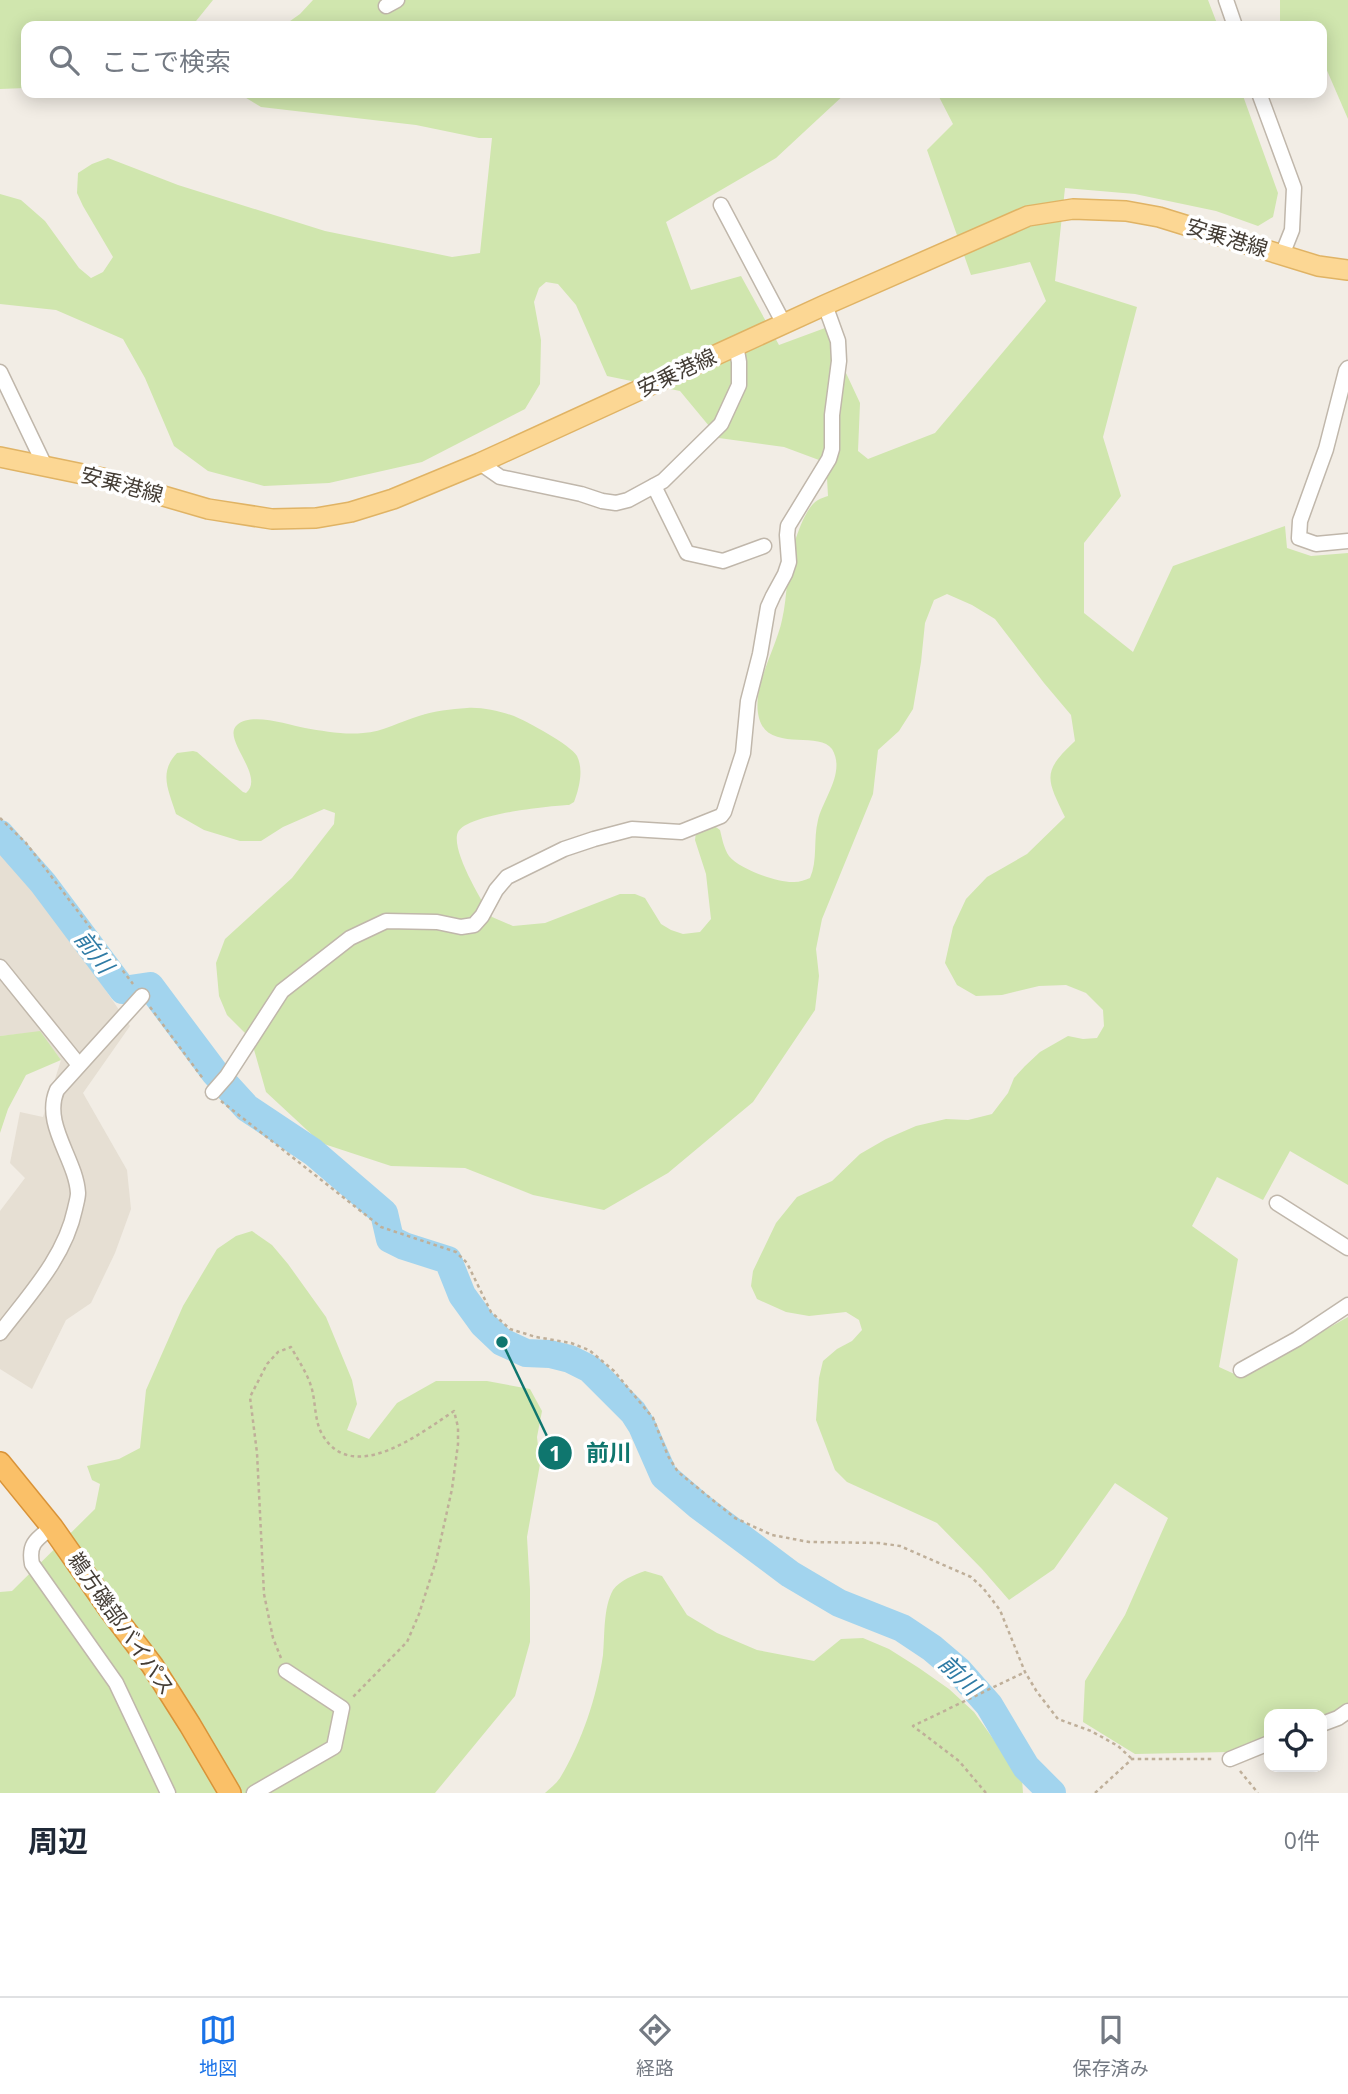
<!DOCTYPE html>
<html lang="ja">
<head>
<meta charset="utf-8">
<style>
	body { margin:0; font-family:"Open Sans","Noto Sans JP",sans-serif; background:#f2f2f3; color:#1f2937 }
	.controls { position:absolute; right:21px; bottom:21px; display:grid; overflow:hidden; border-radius:14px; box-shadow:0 4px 18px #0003 }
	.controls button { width:63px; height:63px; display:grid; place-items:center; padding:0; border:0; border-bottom:2px solid #e0e1e3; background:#fff; color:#1f2937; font:35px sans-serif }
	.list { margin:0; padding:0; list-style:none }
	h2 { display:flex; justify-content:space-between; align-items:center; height:91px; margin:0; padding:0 28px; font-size:30px }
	h2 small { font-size:23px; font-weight:400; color:#747a83 }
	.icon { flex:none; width:38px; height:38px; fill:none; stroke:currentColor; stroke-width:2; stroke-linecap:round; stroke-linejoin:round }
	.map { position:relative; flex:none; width:1348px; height:1793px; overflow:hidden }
	.search { position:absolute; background:#fff; box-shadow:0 4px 18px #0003; left:21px; right:21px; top:21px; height:77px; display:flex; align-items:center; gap:18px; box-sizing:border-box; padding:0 24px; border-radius:14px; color:#747a83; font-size:26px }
	.sheet { height:203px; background:#fff }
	nav { display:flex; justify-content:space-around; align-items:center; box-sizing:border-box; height:98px; border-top:2px solid #e0e1e3; background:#fff; font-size:19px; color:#747a83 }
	nav a { display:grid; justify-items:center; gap:4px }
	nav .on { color:#1a73e8 }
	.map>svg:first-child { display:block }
</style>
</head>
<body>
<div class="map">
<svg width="1348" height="1793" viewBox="0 0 1348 1793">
	<rect width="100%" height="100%" fill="#f2ede5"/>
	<!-- residential -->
	<polygon fill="#e6dfd3" points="0,851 16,865 64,929 130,1026 83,1093 127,1170 131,1209 115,1253 91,1303 66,1320 32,1389 0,1369 0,1211 25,1178 10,1163 20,1112 43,1117 61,1060 40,1032 0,1036"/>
	<!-- green -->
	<g fill="#d0e6ae">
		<polygon points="0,0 213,0 192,26 26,26 26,88 0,89"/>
		<polygon points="313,0 1208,0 1218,26 283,26 300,14"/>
		<polygon points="1280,0 1348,0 1348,119 1322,59 1322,26 1280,26"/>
		<path d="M242,93H846L776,158L666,222L691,290L741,276L779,345L825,328L860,403L858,451L868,459L935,433L1046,301L1030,262L971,275L927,150L953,124L937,93H1242L1278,193L1273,217L1258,226L1216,211L1135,194L1065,188L1055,281L1137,307L1103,437L1121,496L1084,543V613L1133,652L1173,566L1285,526L1287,548L1311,556L1348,553V1185L1290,1151L1263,1200L1217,1177L1192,1226L1238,1259L1219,1367L1241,1377L1348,1317V1704L1336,1714L1322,1719V1714H1269V1738L1229,1752L1135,1754L1083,1722L1085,1681L1125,1615L1168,1518L1115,1483L1054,1569L1009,1600L982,1569L937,1523L847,1482L835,1470L816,1420L819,1378L823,1361L837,1349L852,1341L862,1330L859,1320L846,1312L809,1316L786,1312L757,1299L751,1286L753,1271L776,1223L797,1197L832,1181L860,1154L886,1139L916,1126L946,1119L968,1120L992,1114L1008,1093L1014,1078L1025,1066L1040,1052L1068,1036L1083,1039L1097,1038L1104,1026L1103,1010L1086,993L1066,985L1039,986L1002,995L976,996L957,985L945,963L953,927L966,899L987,877L1027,854L1065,817C1046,778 1042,772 1075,741L1071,715L1044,683L995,619L972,605L947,594L934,600L925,623L921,662L913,709L899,731L878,750L873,794L822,919L816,949L819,976L815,1010L753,1102L668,1173L604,1210L533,1195L465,1168L391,1166L321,1143L266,1092L251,1039L227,1015L219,996L216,963L225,939L292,878L334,824L335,813L324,809L283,827L261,841H240L204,830L176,814C169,791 158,773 177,753L193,751L197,752L243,792L246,793C266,776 221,739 237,725C252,712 288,725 305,728C323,731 344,735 363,733C383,732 401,721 419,716C434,711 451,709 467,708C482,707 499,711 514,716C526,721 571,745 577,756C584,770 579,789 574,802L569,805C549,806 468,814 458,832C450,849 482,902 492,917L513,926L545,923L620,894H635L645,898L661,924L671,930L683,934L700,932L711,919L706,874L695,840L696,832L713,825L720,830C722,838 724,849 729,856C739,869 778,883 794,882C800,882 805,880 810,878C818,860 813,840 818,820C823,799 846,772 832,749C819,730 768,753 759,718C751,688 776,649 782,620C788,595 786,566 795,541C799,529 807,506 818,500C821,498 825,497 828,496L827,478L819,460L784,447L719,438L680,391L607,376L576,305L558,284L546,282L539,288L534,302L541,340L540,384L525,409L422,462L329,483L264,486L208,471L174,446L145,378L123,339L56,310L0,304V194L21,200L45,221L79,268L91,278L103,272L113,257L83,206L77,193L78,173L92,164L108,158L178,185L325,231L452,257L480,253L492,138H479L416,125L261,107L243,96Z"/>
		<polygon points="40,1031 61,1060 26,1075 8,1109 0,1133 0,1036"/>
		<polygon points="252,1231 272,1245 288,1264 326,1317 352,1380 357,1404 347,1430 369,1439 397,1403 436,1381 487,1381 530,1389 542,1411 537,1437 540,1464 527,1537 530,1589 530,1642 515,1696 435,1793 0,1793 0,1592 12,1591 95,1509 100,1484 92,1480 87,1466 119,1459 140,1448 146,1390 183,1306 217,1249 236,1236"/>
		<path d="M645,1571L662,1576L687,1615L717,1633L757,1650L814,1661L841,1639L863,1638L889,1649L919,1668L949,1689L974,1712L1022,1779L1023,1793H545C550,1788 556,1784 560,1778C582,1742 597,1696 603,1655C605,1635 603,1608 613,1590C620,1580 634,1575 645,1571Z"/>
	</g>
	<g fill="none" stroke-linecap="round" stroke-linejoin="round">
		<!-- river -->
		<polyline stroke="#a2d4ee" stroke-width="28" points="0,834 43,883 123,990 150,986 215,1073 247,1108 313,1152 384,1213 390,1239 404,1246 448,1260 462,1295 483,1324 502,1342 526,1353 550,1354 570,1359 590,1369 633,1412 642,1426 664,1476 699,1506 790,1574 839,1603 902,1628 932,1648 959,1671 989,1705 1026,1767 1052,1793"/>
		<!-- minor casing -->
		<g stroke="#c0b7ab" stroke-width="17">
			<g id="minor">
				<polyline points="1226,0 1235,26"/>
				<polyline points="386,6 397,0"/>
				<polyline points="1259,93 1294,188 1292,230 1282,255"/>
				<polyline points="721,205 784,324"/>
				<polyline points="1348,368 1346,371 1326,449 1300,521 1299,538 1316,544 1348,541"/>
				<polyline points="0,372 45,466"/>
				<polyline points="480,463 500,477 581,494 602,501 616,503 628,500 663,481 721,424 739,385 739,362 736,345"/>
				<polyline points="654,486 687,553 723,561 764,546"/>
				<polyline points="0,967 79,1065"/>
				<polyline points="213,1092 227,1076 282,991 350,938 386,921 437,922 461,927 474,925 482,916 496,890 507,877 564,849 594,839 632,829 681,832 721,816 724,812 743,753 748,701 760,654 768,607 773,596 785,574 789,562 787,535 788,526 829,459 832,449 832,415 839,361 838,341 825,305"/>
				<polyline points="1277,1203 1348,1248"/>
				<path d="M0,1333C29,1295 65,1257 75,1209C76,1204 78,1198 78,1193C76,1159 42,1124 57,1090L142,996"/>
				<polyline points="1241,1370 1297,1339 1348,1305"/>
				<path d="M52,1527C37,1539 28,1543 32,1564L116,1683L168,1793"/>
				<polyline points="1322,1724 1338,1718 1348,1711"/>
				<polyline points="1230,1759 1269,1743"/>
				<polyline points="254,1793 334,1747 342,1708 286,1671"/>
			</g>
		</g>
		<!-- major casing -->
		<g stroke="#e0b364" stroke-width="22">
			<polyline id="major" points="0,457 102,478 208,509 272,519 316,518 351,512 393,499 480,463 825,305 1028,216 1073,209 1126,211 1159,217 1318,266 1348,270"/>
		</g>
		<!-- highway casing -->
		<g stroke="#d99338" stroke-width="24">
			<polyline id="highway" points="0,1463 52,1527 110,1610 152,1665 190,1725 230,1793"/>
		</g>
		<!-- path -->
		<g stroke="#bfaf99" stroke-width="2.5" stroke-dasharray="3.5 3.5" stroke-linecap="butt">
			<polyline points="0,818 26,843 133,984"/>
			<polyline points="150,1007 204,1080"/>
			<polyline points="221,1101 381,1227 456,1252 467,1263 491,1312 510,1329 536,1337 571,1343 589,1350 614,1371 653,1418 668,1456 678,1472 735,1518 772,1535 809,1542 879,1543 900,1546 971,1577 983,1588 1000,1610 1025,1672 1037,1692 1058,1719 1091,1731 1118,1746 1132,1759"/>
			<path d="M281,1658L273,1638L264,1594L257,1453L250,1397L267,1364L278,1352L291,1347C298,1360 307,1373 311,1386C316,1401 314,1420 322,1434C352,1487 421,1433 454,1411L458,1427V1444L452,1489L436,1561L419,1614L407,1642L352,1698"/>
			<polyline points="1240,1771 1258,1793"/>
			<polyline points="986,1793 959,1761 913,1726 1025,1672"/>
			<polyline points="1095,1793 1132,1759 1214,1759"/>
		</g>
		<!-- minor -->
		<use href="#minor" stroke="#fff" stroke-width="14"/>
		<!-- major -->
		<use href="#major" stroke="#fcd794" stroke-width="19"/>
		<!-- highway -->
		<use href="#highway" stroke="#fac068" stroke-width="21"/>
	</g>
	<g text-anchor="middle" stroke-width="7" stroke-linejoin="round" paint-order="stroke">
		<!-- street labels -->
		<g font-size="21" fill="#443d35" stroke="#fff">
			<text transform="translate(1227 238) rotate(17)" y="7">安乗港線</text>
			<text transform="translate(677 373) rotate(-25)" y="7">安乗港線</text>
			<text transform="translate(122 485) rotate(15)" y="7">安乗港線</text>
			<text transform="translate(121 1624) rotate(55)" y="7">鵜方磯部バイパス</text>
		</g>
		<!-- water labels -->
		<g font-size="23" font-style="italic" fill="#2f7ba5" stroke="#fff">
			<text transform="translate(94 952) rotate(52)" y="8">前川</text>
			<text transform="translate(959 1675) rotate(44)" y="8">前川</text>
		</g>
	</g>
	<!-- callouts -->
	<path fill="none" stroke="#0f766e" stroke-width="2.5" d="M502 1342L555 1453"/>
	<g fill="#0f766e" stroke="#fff" stroke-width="2.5">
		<circle cx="502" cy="1342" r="7"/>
		<circle cx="555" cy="1453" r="18"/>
	</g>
	<g font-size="21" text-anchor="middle" font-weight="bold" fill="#fff">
		<text x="555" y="1461">1</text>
	</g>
	<g font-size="23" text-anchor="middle" font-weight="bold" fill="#0f766e" stroke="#fff" stroke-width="7" stroke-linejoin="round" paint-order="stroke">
		<text x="609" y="1461">前川</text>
	</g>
</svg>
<div class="controls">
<button><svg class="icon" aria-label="locate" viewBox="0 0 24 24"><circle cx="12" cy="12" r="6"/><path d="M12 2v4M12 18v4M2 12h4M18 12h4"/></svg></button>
</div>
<div class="search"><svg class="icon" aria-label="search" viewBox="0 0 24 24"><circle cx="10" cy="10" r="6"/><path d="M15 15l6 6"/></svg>ここで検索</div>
</div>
<section class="sheet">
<h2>周辺<small>0件</small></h2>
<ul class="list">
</ul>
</section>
<nav>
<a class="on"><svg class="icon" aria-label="map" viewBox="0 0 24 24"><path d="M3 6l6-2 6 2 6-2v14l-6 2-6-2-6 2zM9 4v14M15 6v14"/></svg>地図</a>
<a><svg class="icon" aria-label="directions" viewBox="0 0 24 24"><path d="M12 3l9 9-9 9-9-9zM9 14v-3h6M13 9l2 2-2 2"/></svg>経路</a>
<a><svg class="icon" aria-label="saved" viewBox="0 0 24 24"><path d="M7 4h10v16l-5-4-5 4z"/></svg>保存済み</a>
</nav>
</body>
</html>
